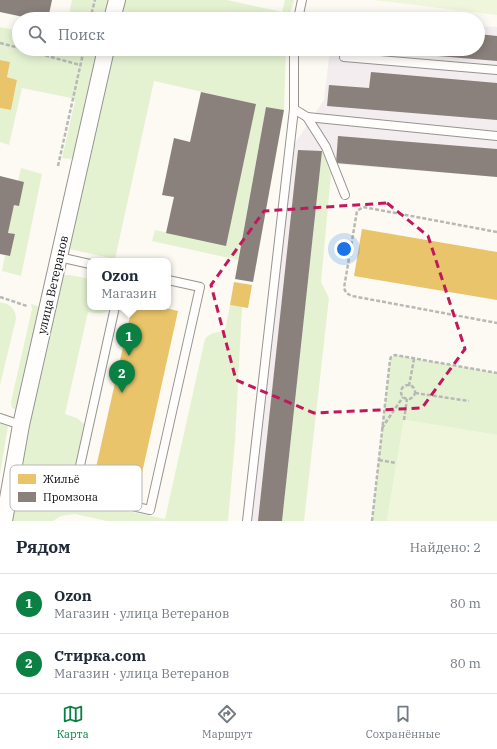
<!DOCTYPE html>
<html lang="ru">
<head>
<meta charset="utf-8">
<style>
	body { margin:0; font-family:"IBM Plex Serif",serif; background:#f6f6f7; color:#1f2937 }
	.you { position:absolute; left:344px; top:249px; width:14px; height:14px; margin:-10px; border:3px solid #fff; border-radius:50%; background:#1a73e8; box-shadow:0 0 0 6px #1a73e833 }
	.badge { display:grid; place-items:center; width:26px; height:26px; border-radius:50%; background:#0b8043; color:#fff; font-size:13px; font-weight:700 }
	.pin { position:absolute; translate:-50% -33px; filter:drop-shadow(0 1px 2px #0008) }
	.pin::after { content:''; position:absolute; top:21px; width:14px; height:12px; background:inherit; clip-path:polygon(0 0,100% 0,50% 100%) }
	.popup { position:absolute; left:87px; top:258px; width:84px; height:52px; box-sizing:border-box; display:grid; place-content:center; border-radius:8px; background:#fff; filter:drop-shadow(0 1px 3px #0005); font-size:13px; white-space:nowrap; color:#747a83 }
	.popup b { font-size:15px; color:#1f2937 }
	.popup::after { content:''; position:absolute; left:50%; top:100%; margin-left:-8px; border:8px solid transparent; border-top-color:#fff }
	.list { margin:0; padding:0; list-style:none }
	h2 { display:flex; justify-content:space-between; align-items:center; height:52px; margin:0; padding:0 16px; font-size:17px }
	h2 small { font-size:13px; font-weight:400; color:#747a83 }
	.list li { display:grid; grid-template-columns:26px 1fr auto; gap:12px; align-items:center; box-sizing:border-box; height:60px; padding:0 16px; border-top:1px solid #e0e1e3 }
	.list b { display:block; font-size:15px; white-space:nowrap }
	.list p { margin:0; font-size:13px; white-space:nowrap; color:#747a83 }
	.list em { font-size:13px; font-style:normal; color:#747a83 }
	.icon { flex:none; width:22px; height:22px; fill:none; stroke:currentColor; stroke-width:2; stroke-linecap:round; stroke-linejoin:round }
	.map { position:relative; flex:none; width:497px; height:521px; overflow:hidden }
	.search { position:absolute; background:#fff; box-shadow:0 2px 10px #0003; left:12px; right:12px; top:12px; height:44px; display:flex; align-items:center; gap:10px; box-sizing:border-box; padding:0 14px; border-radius:22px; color:#747a83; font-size:15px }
	.sheet { height:172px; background:#fff }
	nav { display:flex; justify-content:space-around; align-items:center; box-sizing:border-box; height:56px; border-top:1px solid #e0e1e3; background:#fff; font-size:11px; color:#747a83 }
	nav a { display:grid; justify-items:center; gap:2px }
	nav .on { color:#0b8043 }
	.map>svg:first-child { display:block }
</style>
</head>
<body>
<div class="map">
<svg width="497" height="521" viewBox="0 0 497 521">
	<rect width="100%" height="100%" fill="#fcfaf2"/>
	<!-- industrial -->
	<g fill="#f3edef">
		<polygon points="334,13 404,19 333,19"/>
		<polygon points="478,26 497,27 497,177 323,163 286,521 252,521 291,149 324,100 330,49 478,49"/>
	</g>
	<!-- green -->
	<g fill="#e5f2d2">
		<polygon points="72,0 111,0 107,19 68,19"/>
		<polygon points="120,0 227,0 282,12 285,0 294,0 289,19 116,19"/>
		<polygon points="0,27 19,31 19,49 101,49 75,157 70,159 62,158 75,101 71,98 22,88 9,145 0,142 0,108 11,110 17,80 7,77 10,62 0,60"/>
		<polygon points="110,49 286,49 284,110 266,107 238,260 152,241 155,230 226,245 256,104 154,81 115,259 69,249 67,245"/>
		<polygon points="322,151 331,174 321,282 329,298 304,521 282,521"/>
		<polygon points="21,168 42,174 21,276 2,271 5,255 10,256 15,235 8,233 14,205 19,205 24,182 18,181"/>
		<path d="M64,275H70L90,279V307H112C104,316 98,313 88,312L65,414L77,418L85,425L77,466L75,470L67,476L20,466L60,278Z"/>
		<path d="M0,302C10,304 16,309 16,319L0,385Z"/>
		<polygon points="31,304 42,307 19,410 12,408 11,402 32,309"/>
		<path d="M230,305L242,307L235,441L228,521H107L75,514L61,516L53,521H10L15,492L18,489L21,488L165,519L205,339C210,332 218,332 225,331Z"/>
		<polygon points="395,355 497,373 497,435 404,420 387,521 372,521 390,360 391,357"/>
		<polygon points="0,423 8,426 0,474"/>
	</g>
	<!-- pitch -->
	<g fill="#eff6db">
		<polygon points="374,0 497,0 497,15"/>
		<polygon points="404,420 497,435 497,521 387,521"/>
	</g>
	<!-- homes -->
	<g fill="#e9c46a">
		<polygon points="0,60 10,62 7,77 17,80 11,110 0,108"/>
		<polygon points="362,229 497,252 497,300 354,276"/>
		<polygon points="234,282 252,285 248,308 230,305"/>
		<polygon points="132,307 161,307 178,311 138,491 93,481"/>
	</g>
	<!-- industry -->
	<g fill="#8a817c">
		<polygon points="0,0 52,0 48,19 33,19 0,12"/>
		<polygon points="478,34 497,36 497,61 367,50 367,49 478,49"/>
		<polygon points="371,72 497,83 497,120 327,106 329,85 369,88"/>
		<polygon points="201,92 256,104 226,246 166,233 174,197 162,195 174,138 190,142"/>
		<polygon points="266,107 284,110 253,282 235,279"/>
		<polygon points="338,136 497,149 497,177 336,163"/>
		<polygon points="298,150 322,151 282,521 258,521"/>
		<polygon points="0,176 24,182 19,206 14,205 8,233 15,234 10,256 0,254"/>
	</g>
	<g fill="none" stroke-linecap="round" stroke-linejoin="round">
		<!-- service casing -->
		<g stroke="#959491" stroke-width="10">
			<g id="service">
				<polyline points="298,19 302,0"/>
				<polyline points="344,57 497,70"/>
				<polyline points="294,109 294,49"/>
				<polyline points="307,117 326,147 345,195"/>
				<polyline points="59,257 90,264"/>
				<polyline points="0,418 21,425"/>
				<polyline points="11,479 74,493 115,307"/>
				<polyline points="74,493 150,510 200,287 168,280"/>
				<polyline points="247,521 294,109 307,117 497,136"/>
			</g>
		</g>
		<!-- minor casing -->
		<g stroke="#959491" stroke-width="18">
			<g id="minor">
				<polyline points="112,19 117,0"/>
				<polyline points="4,521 21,425 106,49"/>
			</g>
		</g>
		<!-- path -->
		<g stroke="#b8b8b6" stroke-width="2.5" stroke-dasharray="4 2" stroke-linecap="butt">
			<polyline points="90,19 95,0"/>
			<polyline points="0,43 19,48"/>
			<polyline points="22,49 80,65"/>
			<polyline points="58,166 84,49"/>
			<path d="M497,232L363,207L357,211L344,288C346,293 347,294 352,296L497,323"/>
			<polyline points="0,297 27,306"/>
			<circle cx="408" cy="392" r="7"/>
			<polyline points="409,386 414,359"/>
			<polyline points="415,393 469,401"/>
			<polyline points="404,420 407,399"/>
			<polyline points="382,428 403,397"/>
			<polyline points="379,460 396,463"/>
			<polyline points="372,521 390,360 391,357 395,355 497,373"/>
		</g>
		<!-- service -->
		<use href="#service" stroke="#fffefd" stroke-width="8"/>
		<!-- minor -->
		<use href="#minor" stroke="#fffefd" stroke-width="16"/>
	</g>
	<!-- marked area -->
	<path fill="none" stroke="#c2185b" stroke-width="3" stroke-dasharray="8 5" stroke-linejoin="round" d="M387,203L428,236L465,349L422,408L314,413L236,380L211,285L264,211Z"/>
	<g text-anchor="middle" stroke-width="4" stroke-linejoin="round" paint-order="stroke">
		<!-- street labels -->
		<g font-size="12" fill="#0e0e0e" stroke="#fff">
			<text transform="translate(53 285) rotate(-77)" y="4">улица Ветеранов</text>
		</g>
	</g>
	<!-- legend -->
	<rect x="10" y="465" width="132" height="46" rx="6" fill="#fff" stroke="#b7b7b7" stroke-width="1"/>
	<rect x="18" y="474" width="18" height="10" fill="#e9c46a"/>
	<rect x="18" y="492" width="18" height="10" fill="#8a817c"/>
	<g font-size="11" fill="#0e0e0e">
		<text x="43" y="483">Жильё</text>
		<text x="43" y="501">Промзона</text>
	</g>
</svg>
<div class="you"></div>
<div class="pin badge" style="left:129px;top:356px">1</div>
<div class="popup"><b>Ozon</b>Магазин</div>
<div class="pin badge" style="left:122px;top:393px">2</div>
<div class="search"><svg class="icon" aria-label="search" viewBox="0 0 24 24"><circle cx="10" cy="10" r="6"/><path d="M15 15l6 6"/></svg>Поиск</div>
</div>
<section class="sheet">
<h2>Рядом<small>Найдено: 2</small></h2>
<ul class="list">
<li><span class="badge">1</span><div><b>Ozon</b><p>Магазин · улица Ветеранов</p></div><em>80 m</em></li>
<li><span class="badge">2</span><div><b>Стирка.com</b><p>Магазин · улица Ветеранов</p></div><em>80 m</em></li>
</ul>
</section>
<nav>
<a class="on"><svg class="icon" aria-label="map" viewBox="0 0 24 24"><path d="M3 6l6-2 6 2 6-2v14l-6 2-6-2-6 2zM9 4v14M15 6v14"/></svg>Карта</a>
<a><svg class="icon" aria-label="directions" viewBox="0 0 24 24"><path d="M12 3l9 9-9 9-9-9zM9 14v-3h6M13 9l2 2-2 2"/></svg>Маршрут</a>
<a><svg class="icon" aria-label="saved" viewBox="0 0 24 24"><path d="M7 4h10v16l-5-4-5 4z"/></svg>Сохранённые</a>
</nav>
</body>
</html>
